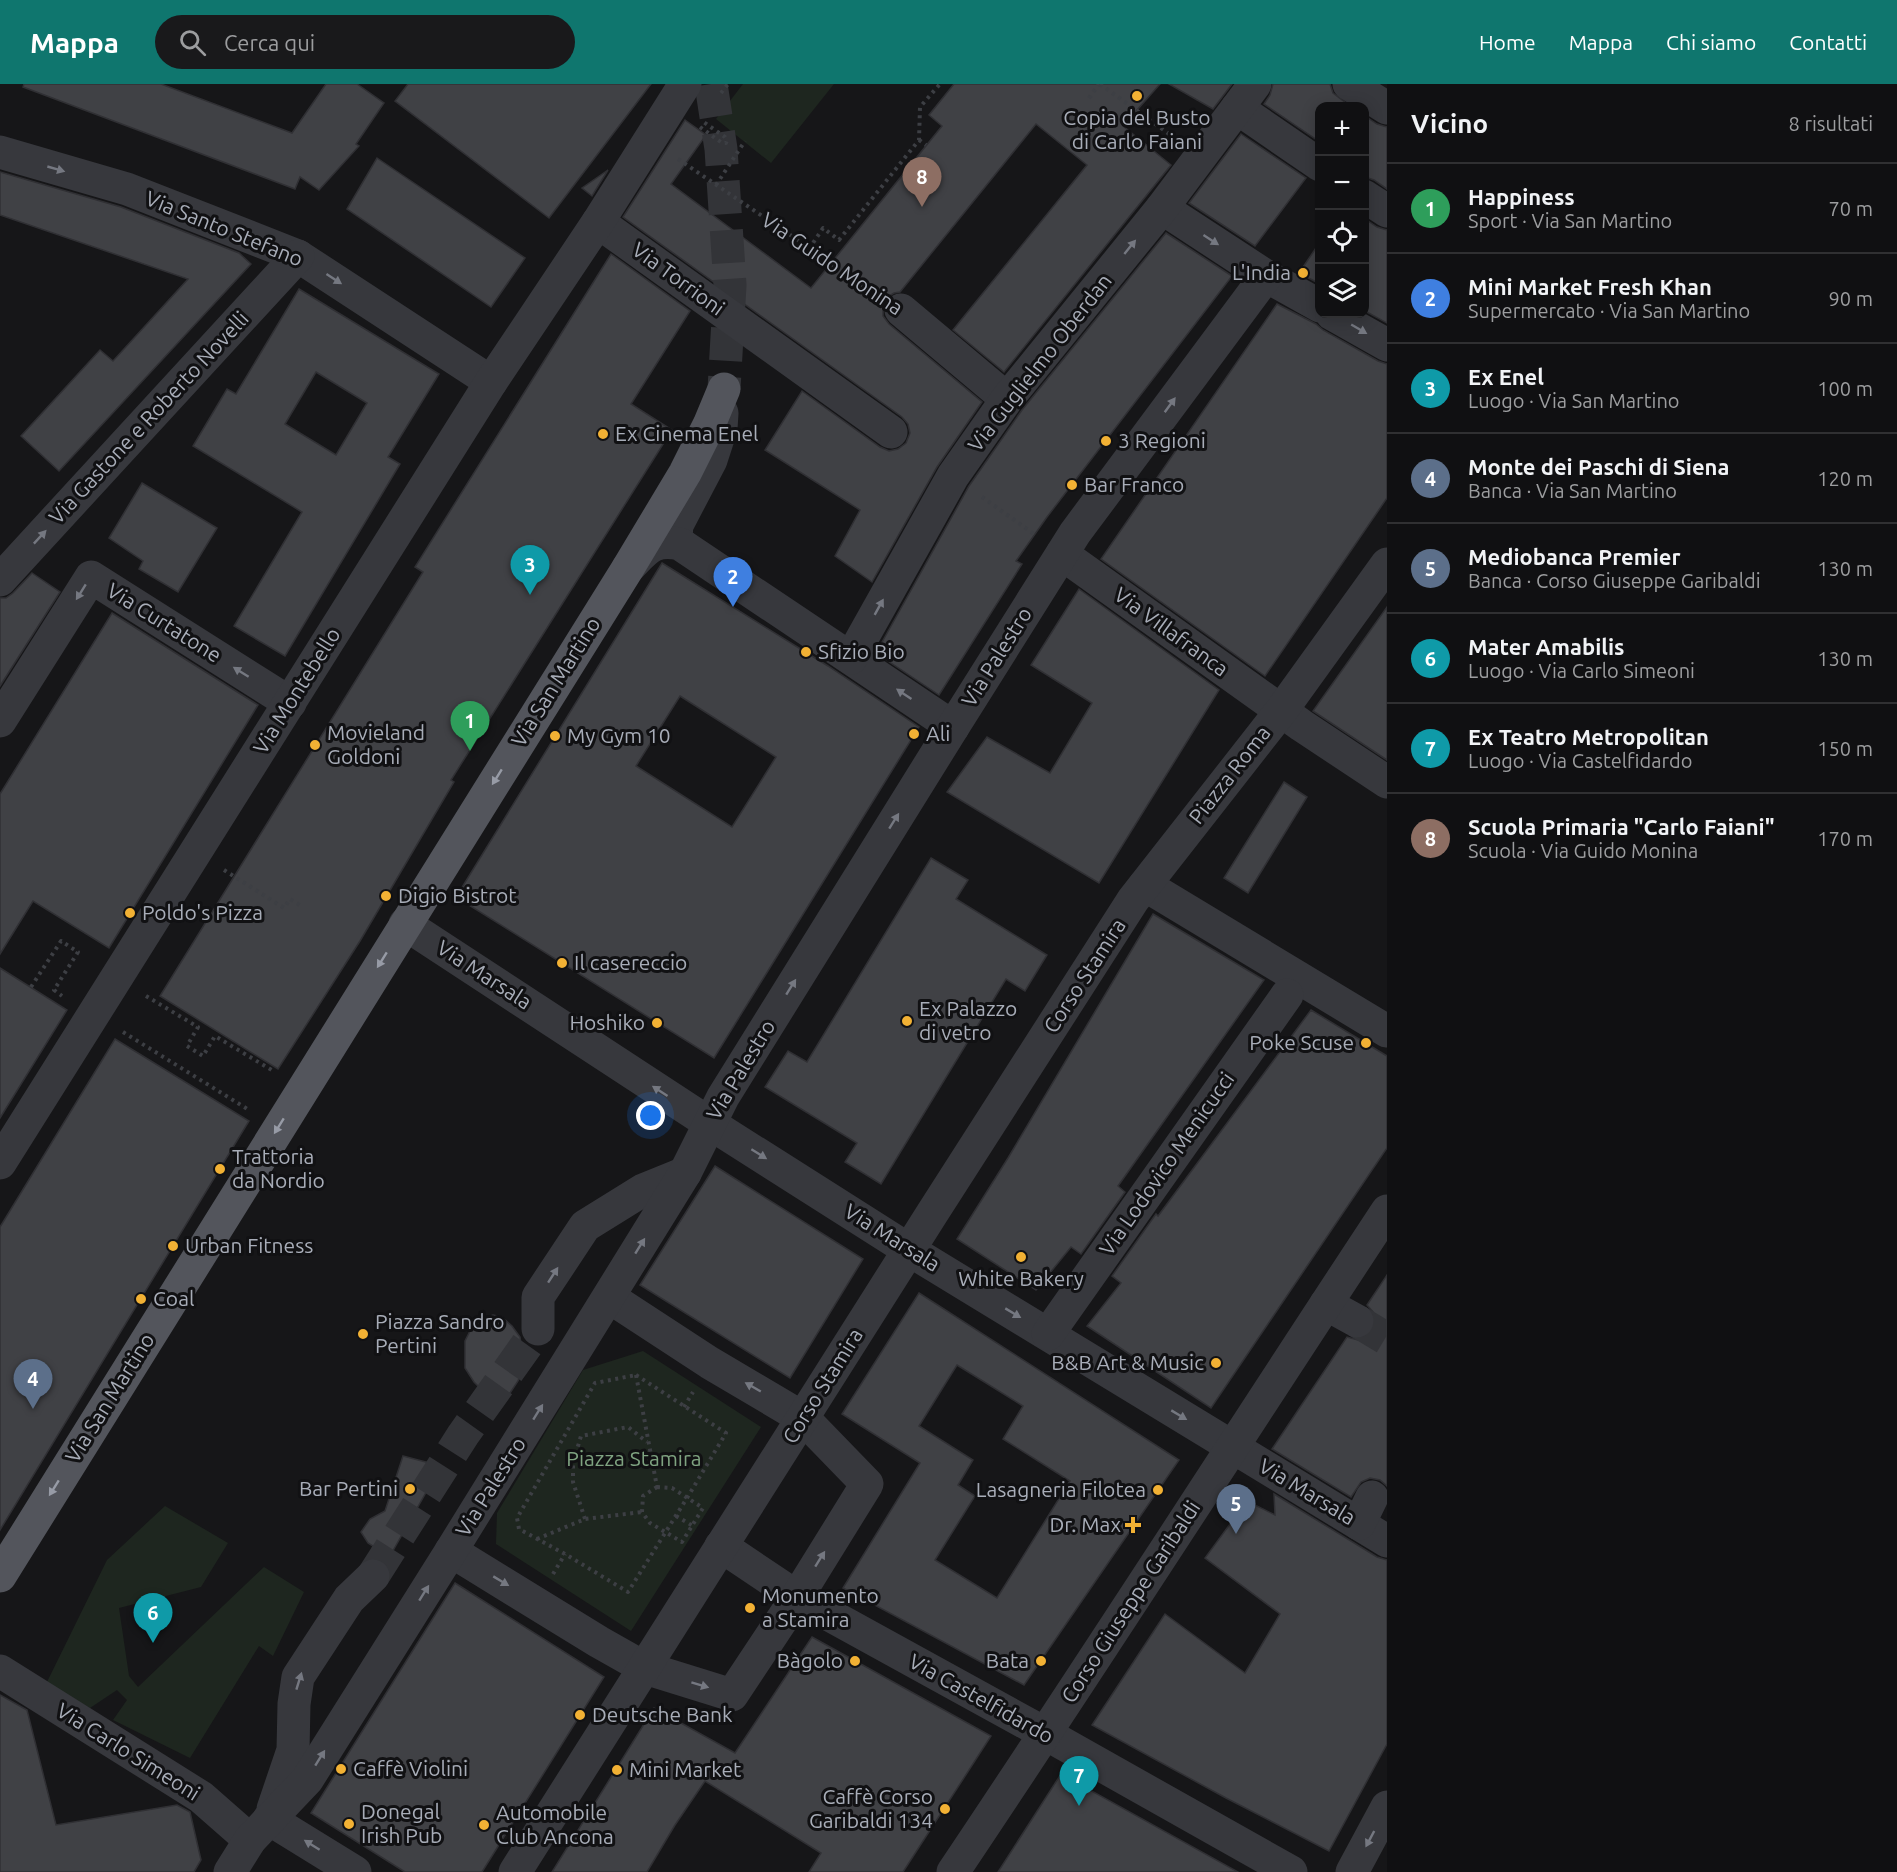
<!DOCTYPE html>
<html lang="it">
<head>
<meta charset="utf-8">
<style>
	body { margin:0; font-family:Ubuntu,sans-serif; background:#19191b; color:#f1f3f6 }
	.controls { position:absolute; right:18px; top:18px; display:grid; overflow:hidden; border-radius:12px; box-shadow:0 3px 15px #0003 }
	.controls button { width:54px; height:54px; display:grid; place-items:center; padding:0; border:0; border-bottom:2px solid #303032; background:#101012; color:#f1f3f6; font:30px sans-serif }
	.you { position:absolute; left:651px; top:1032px; width:21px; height:21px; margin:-15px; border:4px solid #fff; border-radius:50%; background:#1a73e8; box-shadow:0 0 0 9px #1a73e833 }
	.badge { display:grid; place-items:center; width:39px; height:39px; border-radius:50%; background:#0f766e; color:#fff; font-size:20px; font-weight:700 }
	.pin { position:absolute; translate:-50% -50px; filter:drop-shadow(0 2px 3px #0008) }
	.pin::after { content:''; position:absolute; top:32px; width:21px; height:18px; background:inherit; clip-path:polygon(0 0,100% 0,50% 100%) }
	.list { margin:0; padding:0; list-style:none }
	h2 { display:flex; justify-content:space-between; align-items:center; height:78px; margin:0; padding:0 24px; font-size:26px }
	h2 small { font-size:20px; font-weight:400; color:#9c9d9f }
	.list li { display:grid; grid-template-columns:39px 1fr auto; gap:18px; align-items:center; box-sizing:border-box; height:90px; padding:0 24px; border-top:2px solid #303032 }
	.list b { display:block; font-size:22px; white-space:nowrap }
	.list p { margin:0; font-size:20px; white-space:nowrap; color:#9c9d9f }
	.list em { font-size:20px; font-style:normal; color:#9c9d9f }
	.icon { flex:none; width:33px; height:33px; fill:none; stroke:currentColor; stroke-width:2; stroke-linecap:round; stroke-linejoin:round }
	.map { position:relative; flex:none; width:1387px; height:1788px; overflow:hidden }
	header { display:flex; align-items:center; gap:36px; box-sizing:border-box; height:84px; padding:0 30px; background:#0f766e; color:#fff }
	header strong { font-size:28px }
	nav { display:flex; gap:33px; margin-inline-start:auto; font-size:21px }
	.search { width:420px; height:54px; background:#19191b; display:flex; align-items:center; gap:15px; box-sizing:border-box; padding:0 21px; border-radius:33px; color:#9c9d9f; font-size:22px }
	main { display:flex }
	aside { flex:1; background:#101012 }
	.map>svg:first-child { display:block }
</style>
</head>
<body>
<header>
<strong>Mappa</strong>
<div class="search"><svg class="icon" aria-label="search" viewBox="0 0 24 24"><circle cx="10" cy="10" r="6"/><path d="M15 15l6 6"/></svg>Cerca qui</div>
<nav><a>Home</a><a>Mappa</a><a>Chi siamo</a><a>Contatti</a></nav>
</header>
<main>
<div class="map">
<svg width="1387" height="1788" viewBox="0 0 1387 1788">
	<rect width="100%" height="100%" fill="#161618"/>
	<!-- green -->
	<g fill="#1e261f">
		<polygon points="743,0 834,0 771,79 716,35"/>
		<polygon points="643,1267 761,1343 631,1547 496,1460 497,1429 583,1286"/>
		<polygon points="165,1422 228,1459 201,1503 119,1524 129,1592 138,1603 264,1483 304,1508 273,1572 259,1562 190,1674 113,1636 127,1616 117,1606 90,1624 46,1600 107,1476"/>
	</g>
	<!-- building -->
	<g fill="#404145" stroke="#303034" stroke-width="1.5" fill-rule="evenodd">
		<polygon points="24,0 161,0 292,49 326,0 357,0 384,19 356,60 359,62 319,106 300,93 295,105 23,3"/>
		<polygon points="408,0 651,0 549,134 395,17"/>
		<polygon points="954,0 1160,0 1123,42 1171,81 1004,288 953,246 1087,81 1036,40 900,208 894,209 886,214 883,223 883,232 889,240 982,318 937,383 872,498 835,472 860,426 765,366 802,307 880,363 889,367 898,365 906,359 910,349 908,340 902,333 623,133 685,36 706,51 671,100 811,204 942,42 929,31"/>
		<polygon points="1169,0 1232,0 1213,25"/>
		<polygon points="1273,0 1330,0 1333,9 1350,22 1320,22 1320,58 1264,20 1270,11"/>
		<polygon points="1365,32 1377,40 1387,43 1387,105 1374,96 1365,93"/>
		<polygon points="1241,50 1306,94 1255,162 1189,119"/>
		<polygon points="377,74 525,174 491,223 347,125"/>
		<polygon points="608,86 592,112 582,104"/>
		<polygon points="0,88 121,123 239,169 251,180 59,387 21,352 100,266 113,277 188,195 0,131"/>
		<polygon points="1365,135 1377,143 1387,146 1387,239 1365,227"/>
		<polygon points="1166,149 1232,192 1047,433 1016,477 1022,480 939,611 876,569 969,402 1022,326"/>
		<polygon points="1320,158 1320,200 1299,189"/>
		<polygon points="611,170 690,227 631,320 672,346 451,696 454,698 360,857 278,985 160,912 423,488 415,483"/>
		<path d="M299,205L439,290L388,373L400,380L285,572L234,542L302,428L193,362L227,305L236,310ZM316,288L367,319L336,371L285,340Z"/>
		<polygon points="1277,220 1316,240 1323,246 1378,277 1387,280 1387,414 1265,592 1101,475"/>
		<polygon points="142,399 217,444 178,508 139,485 143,477 109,454"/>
		<path d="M662,479L828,582L919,643L714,974L456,813ZM680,612L776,673L732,743L636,682Z"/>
		<polygon points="32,489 60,508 0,602 0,514 6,514 13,509"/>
		<polygon points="1079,505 1219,606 1099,799 947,708 987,653 1050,689 1092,619 1031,581"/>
		<polygon points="1387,523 1387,676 1313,627"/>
		<polygon points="112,529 258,621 109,864 33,817 0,870 0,710"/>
		<polygon points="1284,698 1307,713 1248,809 1224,794"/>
		<polygon points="931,774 968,796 956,815 1047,871 1025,907 1006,895 881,1100 845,1078 857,1059 765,1003 788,967 807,978"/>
		<polygon points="1153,830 1264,896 1118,1102 1125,1108 1081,1170 1071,1163 1036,1206 957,1155 1008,1074"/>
		<polygon points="0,884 67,926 0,1034"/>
		<polygon points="1311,926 1387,972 1387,1064 1211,1324 1087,1242 1121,1199 1112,1192 1156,1130 1158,1132"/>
		<polygon points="115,955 249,1037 0,1446 0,1143"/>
		<polygon points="715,1082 863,1175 790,1294 640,1201"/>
		<polygon points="1387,1191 1387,1402 1380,1396 1370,1394 1361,1398 1351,1413 1272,1365 1347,1253 1358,1256 1367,1253 1373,1246 1376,1236 1373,1228 1367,1221"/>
		<path d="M919,1209L1179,1376L1024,1601L843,1504L920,1379L842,1330ZM957,1281L1023,1322L1003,1355L1070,1397L997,1514L935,1476L975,1412L958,1401L973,1376L919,1342Z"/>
		<polygon points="493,1231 502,1233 512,1242 520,1253 524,1281 518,1297 510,1309 498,1312 485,1309 474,1298 465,1284 465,1257 472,1243 485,1234"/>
		<polygon points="403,1372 441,1382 386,1479 379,1474 369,1474 373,1462 368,1459 361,1448 370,1435 385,1427"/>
		<polygon points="1274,1410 1377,1473 1387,1476 1387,1660 1329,1767 1226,1714 1092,1641 1165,1530 1245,1589 1280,1530 1205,1474 1247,1417 1275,1431"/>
		<polygon points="455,1499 604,1593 482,1788 405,1788 311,1729"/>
		<polygon points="812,1553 991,1652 903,1788 809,1788 821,1769 705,1697 675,1741 647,1788 552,1788 654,1624 735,1669"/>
		<polygon points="0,1611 27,1626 56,1741 177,1721 190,1728 201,1776 194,1788 0,1788"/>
		<polygon points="1061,1690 1238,1788 998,1788"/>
	</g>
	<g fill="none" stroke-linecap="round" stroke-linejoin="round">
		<!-- minor-tunnel -->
		<g stroke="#333438" stroke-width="33" stroke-dasharray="33 16" stroke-linecap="butt">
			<polyline points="1357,1237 1387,1255"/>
			<polyline points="373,1492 463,1351 538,1245"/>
		</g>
		<!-- major-tunnel -->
		<polyline stroke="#333438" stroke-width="33" stroke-dasharray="33 16" stroke-linecap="butt" points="711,0 721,65 730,201 724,305"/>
		<!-- path -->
		<g stroke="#3d3f44" stroke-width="4" stroke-dasharray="3 4.5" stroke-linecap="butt">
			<polyline points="1100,0 1172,52"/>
			<polyline points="721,9 728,0"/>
			<polyline points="1089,14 1099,0"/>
			<polyline points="700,43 722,59 726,59 727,56 725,53 702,37"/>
			<polyline points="919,56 926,61"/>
			<polyline points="678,75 873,207"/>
			<polyline points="716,101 745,57"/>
			<polyline points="809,165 823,144 839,156 919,56 920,23 940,0"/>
			<polyline points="982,413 1034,450"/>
			<polyline points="224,786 284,824 290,815 303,823"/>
			<polyline points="31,903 61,857 78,868 54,906 62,912"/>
			<polyline points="146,912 198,943 187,962 203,972 215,952 275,988"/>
			<polyline points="123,948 249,1026"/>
			<polygon points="636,1291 726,1349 687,1414 628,1508 565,1470 519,1445 517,1434 595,1299"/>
			<polyline points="636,1291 657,1403"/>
			<polyline points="684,1323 693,1308"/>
			<polygon points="657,1403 672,1404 703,1424 682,1458 650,1439 642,1428 643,1412"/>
			<polyline points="676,1432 693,1442"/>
			<polyline points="585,1435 573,1398 573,1379 581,1352 628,1343 647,1358"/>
			<polyline points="537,1455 585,1435 642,1428"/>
			<polyline points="553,1490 565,1470"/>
		</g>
		<!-- minor -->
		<g stroke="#37383d" stroke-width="33">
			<polyline points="1349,0 1387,24"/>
			<polyline points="1237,24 1320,81"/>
			<polyline points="0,68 127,105 298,172 491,298"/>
			<polyline points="1364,112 1387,127"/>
			<polyline points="1162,124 1266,192 1320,222"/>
			<polyline points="598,138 891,348"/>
			<polyline points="901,226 1007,315"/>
			<polyline points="1332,230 1387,261"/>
			<polyline points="680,460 676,452 677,441 711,376 721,345 722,329"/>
			<polyline points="1062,470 1301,641 1387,698"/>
			<path d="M628,484C646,466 653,454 680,460L953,643"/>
			<polyline points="0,496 298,172"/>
			<polyline points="851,574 953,392 1007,315 1162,124 1255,0"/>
			<polyline points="0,637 91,493 290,619"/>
			<polyline points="1145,801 1387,947"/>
			<polyline points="405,840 709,1039 909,1166 1387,1457"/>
			<polyline points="0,1079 491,298 598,138 685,0"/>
			<polyline points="1326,1220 1357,1237"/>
			<polyline points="538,1245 538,1213 585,1142 643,1106 685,1089"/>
			<polyline points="1048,1250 1287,911"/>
			<polyline points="1359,1440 1372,1413"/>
			<polyline points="721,1462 797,1513 1046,1650 1291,1788"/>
			<polyline points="451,1467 599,1558 645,1584 732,1611 797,1513 867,1400 803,1334 710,1279 609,1213"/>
			<polyline points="0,1587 201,1713 250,1756"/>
			<polyline points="273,1725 293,1666 294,1620 298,1593 349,1515 373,1492"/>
			<polyline points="269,1735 355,1788"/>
			<polyline points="230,1788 250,1756 307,1696 451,1467 685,1089 723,1013 953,643 1075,449 1266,192"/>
			<polyline points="515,1788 933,1128 1133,816 1281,627 1387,480"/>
			<path d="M953,1788C1100,1569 1242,1347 1387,1127"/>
			<polyline points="1352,1788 1387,1723"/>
		</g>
		<!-- major -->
		<polyline stroke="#53555c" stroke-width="33" points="0,1492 628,484 685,389 709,341 724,305"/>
	</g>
	<!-- one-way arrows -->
	<defs><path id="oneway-solid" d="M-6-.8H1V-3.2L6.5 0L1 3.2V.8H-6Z" transform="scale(1.5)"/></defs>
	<g fill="#757881">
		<use href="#oneway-solid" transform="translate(56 85) rotate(16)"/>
		<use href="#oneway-solid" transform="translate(1211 156) rotate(33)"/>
		<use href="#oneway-solid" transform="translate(1130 163) rotate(-51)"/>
		<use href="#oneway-solid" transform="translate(334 195) rotate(33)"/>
		<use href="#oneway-solid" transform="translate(1359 245) rotate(30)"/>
		<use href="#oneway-solid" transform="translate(1170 321) rotate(-54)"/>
		<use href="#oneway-solid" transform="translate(40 453) rotate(-47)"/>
		<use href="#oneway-solid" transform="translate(81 508) rotate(122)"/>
		<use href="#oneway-solid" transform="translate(879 523) rotate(-61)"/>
		<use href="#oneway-solid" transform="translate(241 588) rotate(-148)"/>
		<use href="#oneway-solid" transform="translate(904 610) rotate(-146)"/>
		<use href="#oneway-solid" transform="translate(894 737) rotate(-58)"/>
		<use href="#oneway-solid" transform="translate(791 903) rotate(-58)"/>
		<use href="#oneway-solid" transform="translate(660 1007) rotate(-147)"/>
		<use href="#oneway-solid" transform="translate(759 1070) rotate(32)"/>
		<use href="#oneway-solid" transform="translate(640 1162) rotate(-58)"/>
		<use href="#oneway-solid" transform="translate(553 1191) rotate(-57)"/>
		<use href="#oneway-solid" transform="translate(1013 1229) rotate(31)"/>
		<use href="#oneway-solid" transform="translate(753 1303) rotate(-150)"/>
		<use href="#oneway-solid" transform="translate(538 1328) rotate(-58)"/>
		<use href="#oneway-solid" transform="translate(1179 1331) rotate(31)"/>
		<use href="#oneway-solid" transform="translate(820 1475) rotate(-58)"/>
		<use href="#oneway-solid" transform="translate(501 1497) rotate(31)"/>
		<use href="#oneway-solid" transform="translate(424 1509) rotate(-58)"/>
		<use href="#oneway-solid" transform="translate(299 1597) rotate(-73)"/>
		<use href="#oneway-solid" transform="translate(700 1601) rotate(17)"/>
		<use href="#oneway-solid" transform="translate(320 1674) rotate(-58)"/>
		<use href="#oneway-solid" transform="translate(1370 1755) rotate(118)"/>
		<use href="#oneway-solid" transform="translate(312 1761) rotate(-148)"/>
	</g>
	<g fill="#979ba6">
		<use href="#oneway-solid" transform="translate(497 693) rotate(122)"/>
		<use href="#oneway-solid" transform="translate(382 876) rotate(122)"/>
		<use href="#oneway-solid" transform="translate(279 1042) rotate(122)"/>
		<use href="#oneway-solid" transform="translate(54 1404) rotate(122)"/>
	</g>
	<!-- markers -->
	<g fill="#f2b134" stroke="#111113" stroke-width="2">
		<circle cx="1137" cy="12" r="6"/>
		<circle cx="1303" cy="189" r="6"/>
		<circle cx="603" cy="350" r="6"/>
		<circle cx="1106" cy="357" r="6"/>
		<circle cx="1072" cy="401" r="6"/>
		<circle cx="806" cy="568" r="6"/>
		<circle cx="914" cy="650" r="6"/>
		<circle cx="555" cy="652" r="6"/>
		<circle cx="315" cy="661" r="6"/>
		<circle cx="386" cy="812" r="6"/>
		<circle cx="130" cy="829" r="6"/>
		<circle cx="562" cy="879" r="6"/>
		<circle cx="907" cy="937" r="6"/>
		<circle cx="657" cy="939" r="6"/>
		<circle cx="1366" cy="959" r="6"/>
		<circle cx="220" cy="1085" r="6"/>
		<circle cx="173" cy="1162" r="6"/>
		<circle cx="1021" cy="1173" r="6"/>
		<circle cx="141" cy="1215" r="6"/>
		<circle cx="363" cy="1250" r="6"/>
		<circle cx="1216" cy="1279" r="6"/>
		<circle cx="410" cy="1405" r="6"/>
		<circle cx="1158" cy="1406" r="6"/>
		<path d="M1130 1432h6v6h6v6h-6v6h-6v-6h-6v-6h6z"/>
		<circle cx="750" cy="1524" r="6"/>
		<circle cx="855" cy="1577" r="6"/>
		<circle cx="1041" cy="1577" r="6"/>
		<circle cx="580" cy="1631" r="6"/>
		<circle cx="341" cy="1685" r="6"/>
		<circle cx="617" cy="1686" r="6"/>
		<circle cx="945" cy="1725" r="6"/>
		<circle cx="349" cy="1740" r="6"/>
		<circle cx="484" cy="1741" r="6"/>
	</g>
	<g text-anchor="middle" stroke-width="6" stroke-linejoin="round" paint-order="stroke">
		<!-- poi labels -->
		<g font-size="21" fill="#a8adb8" stroke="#111113" text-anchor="start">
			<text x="1137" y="41" text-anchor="middle">Copia del Busto<tspan x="1137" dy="24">di Carlo Faiani</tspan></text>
			<text x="1291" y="196" text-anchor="end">L'India</text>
			<text x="615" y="357">Ex Cinema Enel</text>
			<text x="1118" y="364">3 Regioni</text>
			<text x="1084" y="408">Bar Franco</text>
			<text x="818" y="575">Sfizio Bio</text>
			<text x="327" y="656">Movieland<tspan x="327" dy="24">Goldoni</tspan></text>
			<text x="926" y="657">Ali</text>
			<text x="567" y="659">My Gym 10</text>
			<text x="398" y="819">Digio Bistrot</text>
			<text x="142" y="836">Poldo's Pizza</text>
			<text x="574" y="886">Il casereccio</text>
			<text x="919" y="932">Ex Palazzo<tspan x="919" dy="24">di vetro</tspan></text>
			<text x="645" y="946" text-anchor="end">Hoshiko</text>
			<text x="1354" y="966" text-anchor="end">Poke Scuse</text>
			<text x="232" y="1080">Trattoria<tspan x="232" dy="24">da Nordio</tspan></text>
			<text x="185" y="1169">Urban Fitness</text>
			<text x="1021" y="1202" text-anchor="middle">White Bakery</text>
			<text x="153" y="1222">Coal</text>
			<text x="375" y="1245">Piazza Sandro<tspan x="375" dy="24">Pertini</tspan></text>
			<text x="1204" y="1286" text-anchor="end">B&amp;B Art &amp; Music</text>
			<text x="398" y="1412" text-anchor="end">Bar Pertini</text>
			<text x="1146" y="1413" text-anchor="end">Lasagneria Filotea</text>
			<text x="1121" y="1448" text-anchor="end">Dr. Max</text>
			<text x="762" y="1519">Monumento<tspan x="762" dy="24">a Stamira</tspan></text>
			<text x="843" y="1584" text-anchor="end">Bàgolo</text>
			<text x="1029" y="1584" text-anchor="end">Bata</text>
			<text x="592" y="1638">Deutsche Bank</text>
			<text x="353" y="1692">Caffè Violini</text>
			<text x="629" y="1693">Mini Market</text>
			<text x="933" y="1720" text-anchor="end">Caffè Corso<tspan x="933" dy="24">Garibaldi 134</tspan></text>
			<text x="361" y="1735">Donegal<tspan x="361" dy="24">Irish Pub</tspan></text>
			<text x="496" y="1736">Automobile<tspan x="496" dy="24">Club Ancona</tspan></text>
		</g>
		<!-- street labels -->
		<g font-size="21" fill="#a8adb8" stroke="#111113">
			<text transform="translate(224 145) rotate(22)" y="7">Via Santo Stefano</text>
			<text transform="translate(832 180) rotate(34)" y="7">Via Guido Monina</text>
			<text transform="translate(678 195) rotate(36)" y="7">Via Torrioni</text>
			<text transform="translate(1040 279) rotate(-52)" y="7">Via Guglielmo Oberdan</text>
			<text transform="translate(149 334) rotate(-47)" y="7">Via Gastone e Roberto Novelli</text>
			<text transform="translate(164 539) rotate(32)" y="7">Via Curtatone</text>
			<text transform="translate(1171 548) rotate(36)" y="7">Via Villafranca</text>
			<text transform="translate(997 573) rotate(-58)" y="7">Via Palestro</text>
			<text transform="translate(556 598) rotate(-58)" y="7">Via San Martino</text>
			<text transform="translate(297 607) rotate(-58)" y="7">Via Montebello</text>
			<text transform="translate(1230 691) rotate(-52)" y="7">Piazza Roma</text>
			<text transform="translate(484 891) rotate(33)" y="7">Via Marsala</text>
			<text transform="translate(1085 892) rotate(-57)" y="7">Corso Stamira</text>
			<text transform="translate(741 986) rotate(-59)" y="7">Via Palestro</text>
			<text transform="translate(1167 1080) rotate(-55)" y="7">Via Lodovico Menicucci</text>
			<text transform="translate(892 1154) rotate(32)" y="7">Via Marsala</text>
			<text transform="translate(823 1302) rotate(-58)" y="7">Corso Stamira</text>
			<text transform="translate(110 1314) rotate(-58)" y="7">Via San Martino</text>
			<text transform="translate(491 1403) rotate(-58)" y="7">Via Palestro</text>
			<text transform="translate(1307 1408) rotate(31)" y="7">Via Marsala</text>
			<text transform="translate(1131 1518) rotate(-57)" y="7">Corso Giuseppe Garibaldi</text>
			<text transform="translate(981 1615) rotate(29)" y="7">Via Castelfidardo</text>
			<text transform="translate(128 1668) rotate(32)" y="7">Via Carlo Simeoni</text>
		</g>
		<!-- park labels -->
		<g font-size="21" fill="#7fa381" stroke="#111113">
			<text x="634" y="1382">Piazza Stamira</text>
		</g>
	</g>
</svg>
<div class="controls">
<button>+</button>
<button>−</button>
<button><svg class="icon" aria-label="locate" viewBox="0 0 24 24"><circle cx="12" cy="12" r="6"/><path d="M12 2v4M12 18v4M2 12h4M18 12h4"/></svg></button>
<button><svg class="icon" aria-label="layers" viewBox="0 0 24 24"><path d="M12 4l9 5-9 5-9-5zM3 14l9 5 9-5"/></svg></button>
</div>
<div class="you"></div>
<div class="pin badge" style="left:470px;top:667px;background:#2e9e5b">1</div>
<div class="pin badge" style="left:733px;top:523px;background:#3f7fe0">2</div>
<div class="pin badge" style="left:530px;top:511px;background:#0f9aa8">3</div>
<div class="pin badge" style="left:33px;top:1325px;background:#5c6f8a">4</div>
<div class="pin badge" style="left:1236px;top:1450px;background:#5c6f8a">5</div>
<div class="pin badge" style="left:153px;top:1559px;background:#0f9aa8">6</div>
<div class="pin badge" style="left:1079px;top:1722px;background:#0f9aa8">7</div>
<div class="pin badge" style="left:922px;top:123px;background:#8d6e63">8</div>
</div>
<aside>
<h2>Vicino<small>8 risultati</small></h2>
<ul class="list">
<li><span class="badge" style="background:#2e9e5b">1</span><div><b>Happiness</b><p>Sport · Via San Martino</p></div><em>70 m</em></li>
<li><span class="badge" style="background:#3f7fe0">2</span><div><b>Mini Market Fresh Khan</b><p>Supermercato · Via San Martino</p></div><em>90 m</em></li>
<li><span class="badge" style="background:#0f9aa8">3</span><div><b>Ex Enel</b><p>Luogo · Via San Martino</p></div><em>100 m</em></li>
<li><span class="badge" style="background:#5c6f8a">4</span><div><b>Monte dei Paschi di Siena</b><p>Banca · Via San Martino</p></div><em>120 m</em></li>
<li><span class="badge" style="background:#5c6f8a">5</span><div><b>Mediobanca Premier</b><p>Banca · Corso Giuseppe Garibaldi</p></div><em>130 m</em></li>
<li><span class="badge" style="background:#0f9aa8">6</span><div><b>Mater Amabilis</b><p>Luogo · Via Carlo Simeoni</p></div><em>130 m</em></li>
<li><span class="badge" style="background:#0f9aa8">7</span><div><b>Ex Teatro Metropolitan</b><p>Luogo · Via Castelfidardo</p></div><em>150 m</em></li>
<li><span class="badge" style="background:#8d6e63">8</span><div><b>Scuola Primaria &quot;Carlo Faiani&quot;</b><p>Scuola · Via Guido Monina</p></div><em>170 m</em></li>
</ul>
</aside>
</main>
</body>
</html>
